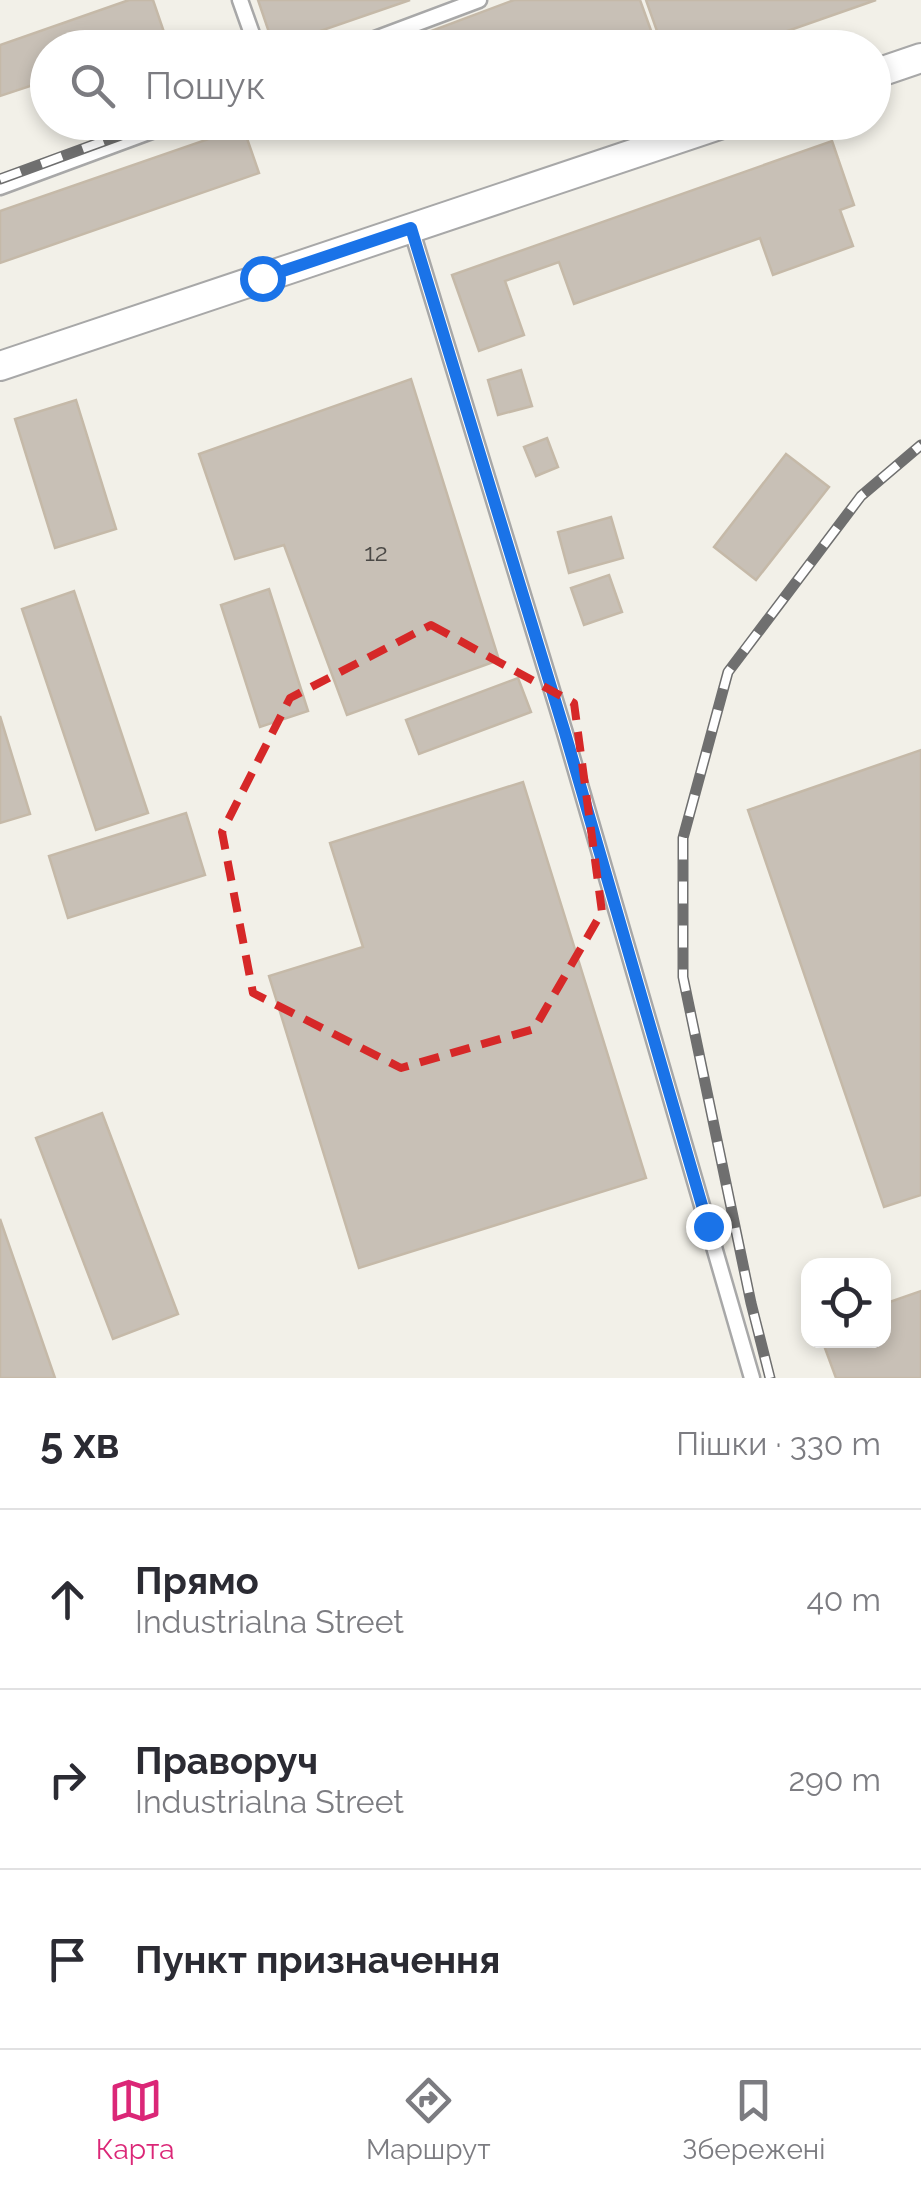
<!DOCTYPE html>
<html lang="uk">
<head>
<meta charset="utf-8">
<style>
	body { margin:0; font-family:Raleway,sans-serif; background:#f7f7f7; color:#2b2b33 }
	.controls { position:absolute; right:30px; bottom:30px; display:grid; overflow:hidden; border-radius:20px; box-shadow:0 5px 15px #0003 }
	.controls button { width:90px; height:90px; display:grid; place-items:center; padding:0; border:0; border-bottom:2px solid #e1e1e2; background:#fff; color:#2b2b33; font:50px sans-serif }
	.stop { position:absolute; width:30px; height:30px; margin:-22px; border:8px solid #1a73e8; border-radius:50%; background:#fff }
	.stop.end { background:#1a73e8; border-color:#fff; box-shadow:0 2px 10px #0008 }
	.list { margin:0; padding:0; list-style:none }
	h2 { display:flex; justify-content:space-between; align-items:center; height:130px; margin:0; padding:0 40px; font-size:42px }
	h2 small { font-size:32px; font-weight:400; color:#7c7c81 }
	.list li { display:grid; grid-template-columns:65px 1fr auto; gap:30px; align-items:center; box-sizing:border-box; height:180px; padding:0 40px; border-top:2px solid #e1e1e2 }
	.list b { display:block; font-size:38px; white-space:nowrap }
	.list p { margin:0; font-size:32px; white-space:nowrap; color:#7c7c81 }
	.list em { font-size:32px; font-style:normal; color:#7c7c81 }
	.icon { flex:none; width:55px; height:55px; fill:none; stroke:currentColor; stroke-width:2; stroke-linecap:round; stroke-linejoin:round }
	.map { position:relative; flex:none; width:921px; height:1378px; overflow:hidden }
	.search { position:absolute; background:#fff; box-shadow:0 5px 15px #0003; left:30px; right:30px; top:30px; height:110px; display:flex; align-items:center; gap:25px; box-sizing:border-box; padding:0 35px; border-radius:55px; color:#7c7c81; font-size:38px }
	.sheet { height:670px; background:#fff }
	nav { display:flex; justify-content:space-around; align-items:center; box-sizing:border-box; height:140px; border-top:2px solid #e1e1e2; background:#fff; font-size:28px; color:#7c7c81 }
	nav a { display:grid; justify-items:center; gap:5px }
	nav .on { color:#db2777 }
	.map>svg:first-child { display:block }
</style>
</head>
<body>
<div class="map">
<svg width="921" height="1378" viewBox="0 0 921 1378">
	<rect width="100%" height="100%" fill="#f2f0e8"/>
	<!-- building -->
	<g fill="#c8c0b6" stroke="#c5b9a8" stroke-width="2.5">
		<polygon points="129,0 153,0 166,38 140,48 48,48 48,80 0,96 0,45"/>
		<polygon points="258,0 410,0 274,47"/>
		<polygon points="514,0 640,0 653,36 621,48 386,48"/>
		<polygon points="646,0 876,0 739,48 663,48"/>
		<polygon points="243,127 259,173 0,263 0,211"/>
		<polygon points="832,141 854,205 840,210 853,246 773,275 760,238 574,304 559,262 505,281 524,335 479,351 452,275"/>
		<polygon points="521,370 532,406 498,415 488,380"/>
		<polygon points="411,379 499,660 347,715 284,545 235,559 199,454"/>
		<polygon points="76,400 116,529 55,548 15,419"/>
		<polygon points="547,438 558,467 536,476 524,447"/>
		<polygon points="786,454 829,487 756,580 714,547"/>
		<polygon points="611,517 623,558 569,573 558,532"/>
		<polygon points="609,575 622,612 584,625 571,588"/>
		<polygon points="269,589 308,711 260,727 221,605"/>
		<polygon points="74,591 148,813 96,830 22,609"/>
		<polygon points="518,678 531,712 419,754 406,720"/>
		<polygon points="0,716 30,814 0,823"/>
		<polygon points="921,750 921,1195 884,1207 748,810"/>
		<polygon points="523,782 646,1178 359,1268 269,976 363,947 330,843"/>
		<polygon points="186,813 205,875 68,918 49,856"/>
		<polygon points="102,1113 178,1314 113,1339 36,1138"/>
		<polygon points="0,1219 55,1378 0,1378"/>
		<polygon points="921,1291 921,1378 836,1378 822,1340 884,1340 884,1304"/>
	</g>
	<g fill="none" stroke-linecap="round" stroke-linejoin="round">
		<!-- service casing -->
		<g stroke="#a8a8a8" stroke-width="19">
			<g id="service">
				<polyline points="240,0 257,48"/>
				<polyline points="351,48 479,0"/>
				<polyline points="0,187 176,122"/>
				<polyline points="411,228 565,733 752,1378"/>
			</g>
		</g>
		<!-- minor casing -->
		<g stroke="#a8a8a8" stroke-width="32">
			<g id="minor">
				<polyline points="874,74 921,58"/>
				<polyline points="0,366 728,122"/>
			</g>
		</g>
		<!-- service -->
		<use href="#service" stroke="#fff" stroke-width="14"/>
		<!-- minor -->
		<use href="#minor" stroke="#fff" stroke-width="28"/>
		<!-- rail casing -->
		<g stroke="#6f6f6f" stroke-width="11">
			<g id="rail">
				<polyline points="0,179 156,122"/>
				<polyline points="770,1378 751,1303 683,977 683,838 728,672 861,496 921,445"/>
			</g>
		</g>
		<!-- rail -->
		<use href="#rail" stroke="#fff" stroke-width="8" stroke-dasharray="22" stroke-linecap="butt"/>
	</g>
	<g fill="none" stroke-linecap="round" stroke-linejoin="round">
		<!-- route -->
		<polyline stroke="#1a73e8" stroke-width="12" points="262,278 411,228 565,733 708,1226"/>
	</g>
	<!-- marked area -->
	<path fill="none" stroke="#d62828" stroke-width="8" stroke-dasharray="20 12" stroke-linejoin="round" d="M431,625L574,703L602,912L534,1029L401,1068L253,993L222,832L290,698Z"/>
	<g text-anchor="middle" stroke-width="8" stroke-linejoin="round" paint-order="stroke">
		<!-- number labels -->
		<g font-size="25" fill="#4b4946">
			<text x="376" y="561">12</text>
		</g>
	</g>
</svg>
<div class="controls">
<button><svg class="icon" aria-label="locate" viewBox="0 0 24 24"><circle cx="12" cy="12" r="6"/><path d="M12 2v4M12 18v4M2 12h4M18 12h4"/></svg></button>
</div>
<div class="stop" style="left:262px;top:278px"></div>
<div class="stop end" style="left:708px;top:1226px"></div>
<div class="search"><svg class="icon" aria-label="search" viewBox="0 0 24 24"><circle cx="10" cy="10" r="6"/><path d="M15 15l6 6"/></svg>Пошук</div>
</div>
<section class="sheet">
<h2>5 хв<small>Пішки · 330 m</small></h2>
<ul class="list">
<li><svg class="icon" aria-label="ahead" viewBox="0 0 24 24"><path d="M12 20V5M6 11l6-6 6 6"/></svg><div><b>Прямо</b><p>Industrialna Street</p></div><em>40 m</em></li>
<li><svg class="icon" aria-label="right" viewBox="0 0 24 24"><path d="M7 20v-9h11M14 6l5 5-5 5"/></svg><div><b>Праворуч</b><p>Industrialna Street</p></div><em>290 m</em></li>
<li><svg class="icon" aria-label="arrive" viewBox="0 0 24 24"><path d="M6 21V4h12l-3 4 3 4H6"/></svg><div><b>Пункт призначення</b></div></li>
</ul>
</section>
<nav>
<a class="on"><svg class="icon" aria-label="map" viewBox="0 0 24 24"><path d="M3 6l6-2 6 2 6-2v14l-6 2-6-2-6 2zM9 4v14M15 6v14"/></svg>Карта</a>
<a><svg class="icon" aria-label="directions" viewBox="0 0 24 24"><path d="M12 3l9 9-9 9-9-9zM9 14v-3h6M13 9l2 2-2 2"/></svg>Маршрут</a>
<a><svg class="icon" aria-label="saved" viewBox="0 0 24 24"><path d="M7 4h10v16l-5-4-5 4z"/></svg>Збережені</a>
</nav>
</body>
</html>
